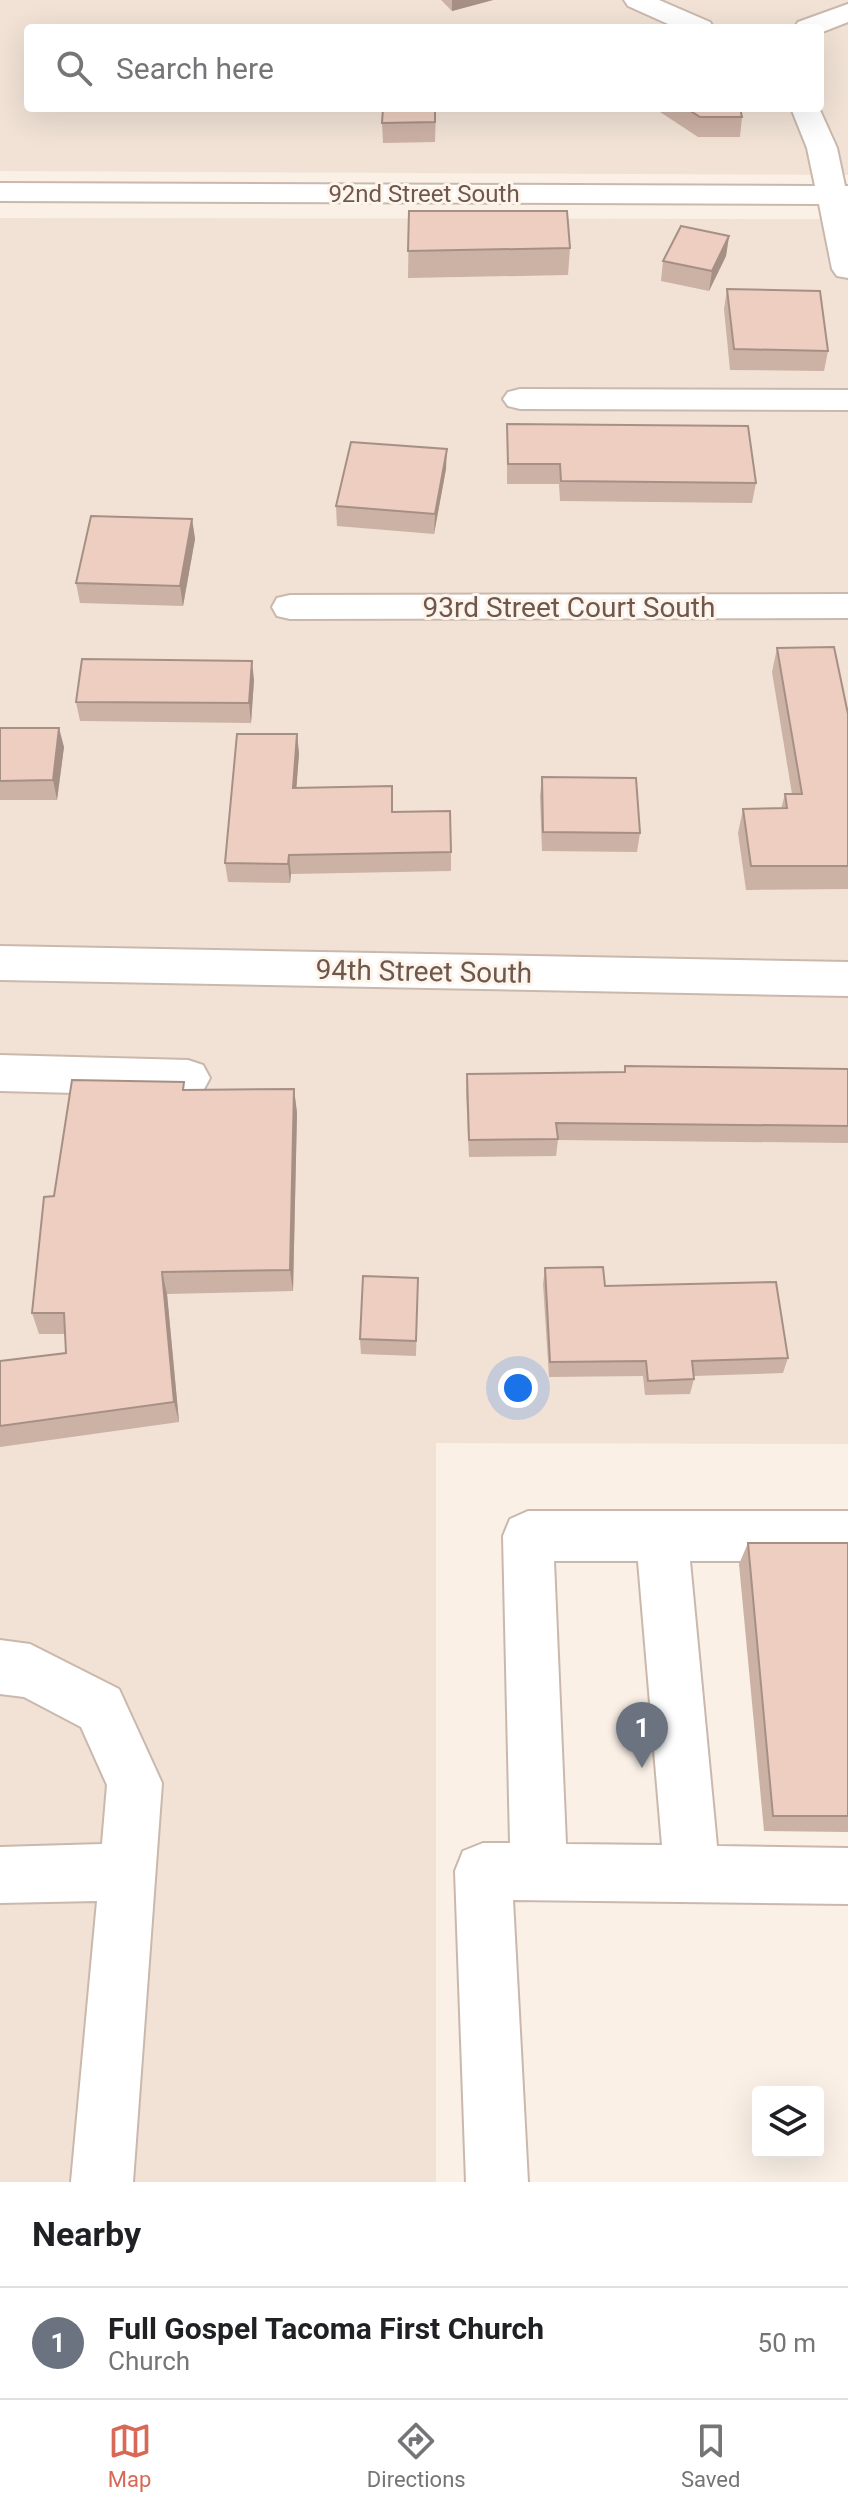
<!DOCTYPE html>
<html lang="en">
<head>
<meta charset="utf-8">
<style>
	body { margin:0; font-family:Roboto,sans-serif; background:#f2f2f2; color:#202124 }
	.controls { position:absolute; right:24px; bottom:24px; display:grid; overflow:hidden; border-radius:8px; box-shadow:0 8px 32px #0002 }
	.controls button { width:72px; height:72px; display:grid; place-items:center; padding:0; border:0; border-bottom:2px solid #e0e0e0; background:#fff; color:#202124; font:40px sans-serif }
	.you { position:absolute; left:518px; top:1388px; width:28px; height:28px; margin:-20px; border:6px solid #fff; border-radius:50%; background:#1a73e8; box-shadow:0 0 0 12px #1a73e833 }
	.badge { display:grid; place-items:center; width:52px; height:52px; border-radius:50%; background:#d86956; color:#fff; font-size:26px; font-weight:700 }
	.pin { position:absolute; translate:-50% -66px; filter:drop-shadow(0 2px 4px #0008) }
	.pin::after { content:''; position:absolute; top:42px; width:28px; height:24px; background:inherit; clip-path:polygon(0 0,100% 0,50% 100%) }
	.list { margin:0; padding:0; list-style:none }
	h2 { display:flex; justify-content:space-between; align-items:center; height:104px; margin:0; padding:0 32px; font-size:34px }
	h2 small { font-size:26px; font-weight:400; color:#757577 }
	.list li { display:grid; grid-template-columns:52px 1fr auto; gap:24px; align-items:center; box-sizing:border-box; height:112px; padding:0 32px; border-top:2px solid #e0e0e0 }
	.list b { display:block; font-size:30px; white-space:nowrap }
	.list p { margin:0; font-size:26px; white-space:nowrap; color:#757577 }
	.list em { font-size:26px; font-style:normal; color:#757577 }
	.icon { flex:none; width:44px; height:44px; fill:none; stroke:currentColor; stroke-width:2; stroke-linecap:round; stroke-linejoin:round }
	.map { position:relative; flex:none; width:848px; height:2182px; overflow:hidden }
	.search { position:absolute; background:#fff; box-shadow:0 8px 32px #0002; left:24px; right:24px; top:24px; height:88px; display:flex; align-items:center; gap:20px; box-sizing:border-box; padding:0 28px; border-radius:8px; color:#757577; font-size:30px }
	.sheet { height:216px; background:#fff }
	nav { display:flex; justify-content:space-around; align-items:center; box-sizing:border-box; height:112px; border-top:2px solid #e0e0e0; background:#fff; font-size:22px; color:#757577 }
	nav a { display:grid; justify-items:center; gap:4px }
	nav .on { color:#d86956 }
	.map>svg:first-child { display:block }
</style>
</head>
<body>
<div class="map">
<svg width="848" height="2182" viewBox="0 0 848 2182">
	<rect width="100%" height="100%" fill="#faf0e6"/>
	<!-- residential -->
	<g fill="#f1e2d5" fill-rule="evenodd">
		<path d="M0,0H848V175L0,171ZM28,28H820V108H28Z"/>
		<polygon points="0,218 848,219 848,1444 436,1443 436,2182 0,2182"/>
	</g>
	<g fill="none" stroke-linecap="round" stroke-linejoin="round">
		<!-- minor casing -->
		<g stroke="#cab8ad" stroke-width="4">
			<g id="minor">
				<polygon points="624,0 659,0 710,22 714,28 677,28 628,6"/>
				<polygon points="848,4 848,22 820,33 820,28 794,28 798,22"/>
				<polygon points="791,108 819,108 837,148 845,186 848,186 848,278 837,276 832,269 819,204 0,201 0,183 815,186 807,148"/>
				<polygon points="520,389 848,390 848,410 520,409 508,406 503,399 508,392"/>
				<polygon points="848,594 848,618 290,619 277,616 272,607 277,598 290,595"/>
				<polygon points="0,946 848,962 848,996 0,980"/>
				<polygon points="0,1055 188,1060 203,1065 210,1078 203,1091 188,1096 0,1091"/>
				<path d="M528,1511H848V1561H690L717,1846L848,1848V1904L513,1900L528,2182H466L455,1871L463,1851L483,1843H510L503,1536L510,1519ZM554,1561H638L662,1845L566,1844Z"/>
				<polygon points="0,1640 30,1644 119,1689 162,1783 133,2182 71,2182 97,1901 0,1903 0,1847 102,1844 107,1785 81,1727 24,1697 0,1694"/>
			</g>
		</g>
		<!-- minor -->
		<use href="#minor" fill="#fff" fill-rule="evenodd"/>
	</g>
	<!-- wall -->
	<g fill="#ccb1a5">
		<polygon points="441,0 493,0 452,11"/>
		<polygon points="436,108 435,142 383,143 382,123"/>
		<polygon points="654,108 740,108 742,117 740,137 698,137"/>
		<polygon points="409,211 570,248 568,275 408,278"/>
		<polygon points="729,236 726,256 709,291 661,281 663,261"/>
		<polygon points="727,289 828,351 824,371 730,370 724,309"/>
		<polygon points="507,424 756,483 752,503 560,501 559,484 507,484"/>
		<polygon points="446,469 434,534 337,526 336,506"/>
		<polygon points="192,519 195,539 183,606 80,603 76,583"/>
		<polygon points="777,648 848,714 848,889 746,890 738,833 743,809 781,809 785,794 792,794 772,672"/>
		<polygon points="254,680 251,723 80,721 76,702"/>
		<polygon points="0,728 64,747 57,800 0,800"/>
		<polygon points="297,734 299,754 296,788 392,812 451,852 451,871 291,874 290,883 228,882 225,863"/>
		<polygon points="542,777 640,833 637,852 542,851 540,796"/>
		<polygon points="625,1066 848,1069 848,1143 558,1140 556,1156 469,1157 466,1092 467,1074 624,1072"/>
		<polygon points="294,1089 297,1113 293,1291 167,1294 179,1422 0,1447 0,1361 66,1353 65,1334 39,1334 32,1313 54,1196 185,1090"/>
		<polygon points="545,1268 788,1358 783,1373 694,1376 694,1379 690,1394 645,1395 643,1376 549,1377 543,1284"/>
		<polygon points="418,1278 416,1356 361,1354 360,1339"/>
		<polygon points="748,1543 848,1543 848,1832 764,1831 739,1564"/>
	</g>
	<!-- shaded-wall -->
	<g fill="#a69086">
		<polygon points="452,0 493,0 452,11"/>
		<polygon points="729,236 726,256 709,291 712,271"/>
		<polygon points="447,449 446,469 434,534 435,514"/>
		<polygon points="192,519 195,539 183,606 180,586"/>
		<polygon points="252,661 254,680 251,723 249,703"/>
		<polygon points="59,728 64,747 57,800 53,780"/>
		<polygon points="297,734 299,754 295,807 293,788"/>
		<polygon points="289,855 291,874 290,883 288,864"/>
		<polygon points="294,1089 297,1113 293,1291 290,1270"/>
		<polygon points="162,1272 167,1294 179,1422 174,1402"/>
	</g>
	<!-- building -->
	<g fill="#edcec0" stroke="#a69086" stroke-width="2">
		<polygon points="383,108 435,108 435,122 382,123"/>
		<polygon points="686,108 740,108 742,117 700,117"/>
		<polygon points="409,211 567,211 570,248 408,251"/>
		<polygon points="681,226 729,236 712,271 663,261"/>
		<polygon points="727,289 820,291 828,351 734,349"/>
		<polygon points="507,424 748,426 756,483 561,481 560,464 508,464"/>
		<polygon points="351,442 447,449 435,514 336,506"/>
		<polygon points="91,516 192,519 180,586 76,583"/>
		<polygon points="834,647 848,714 848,866 751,866 743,809 787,808 785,794 802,794 777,648"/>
		<polygon points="82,659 252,661 249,703 76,702"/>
		<polygon points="0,728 59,728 53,780 0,781"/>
		<polygon points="237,734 297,734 293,788 392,786 392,812 450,811 451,852 289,855 288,864 225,863"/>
		<polygon points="542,777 636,778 640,833 543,832"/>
		<polygon points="625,1066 848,1069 848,1126 556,1123 558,1139 469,1140 467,1074 625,1072"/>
		<polygon points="72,1080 184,1082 183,1090 294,1089 290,1270 162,1272 174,1402 0,1426 0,1361 66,1353 64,1313 32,1313 44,1197 54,1196"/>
		<polygon points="603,1267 605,1286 776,1282 788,1358 692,1361 694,1379 648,1381 646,1361 550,1362 545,1268"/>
		<polygon points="363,1276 418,1278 416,1341 360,1339"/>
		<polygon points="748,1543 848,1543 848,1816 773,1816"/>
	</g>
	<g text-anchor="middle" stroke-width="6" stroke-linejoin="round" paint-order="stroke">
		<!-- far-street labels -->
		<g font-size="24" fill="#70574d" stroke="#fdf5eb">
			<text x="424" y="202">92nd Street South</text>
		</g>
		<!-- street labels -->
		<g font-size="28" fill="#70574d" stroke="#fdf5eb">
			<text x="569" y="617">93rd Street Court South</text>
			<text transform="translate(424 971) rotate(1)" y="10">94th Street South</text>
		</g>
	</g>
</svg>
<div class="controls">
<button><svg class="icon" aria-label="layers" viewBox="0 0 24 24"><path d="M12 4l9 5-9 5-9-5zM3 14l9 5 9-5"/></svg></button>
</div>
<div class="you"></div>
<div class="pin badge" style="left:642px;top:1768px;background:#6b7280">1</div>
<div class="search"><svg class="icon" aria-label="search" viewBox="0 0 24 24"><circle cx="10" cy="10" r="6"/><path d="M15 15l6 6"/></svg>Search here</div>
</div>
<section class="sheet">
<h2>Nearby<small></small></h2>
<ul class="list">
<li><span class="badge" style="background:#6b7280">1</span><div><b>Full Gospel Tacoma First Church</b><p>Church</p></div><em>50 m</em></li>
</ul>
</section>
<nav>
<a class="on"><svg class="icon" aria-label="map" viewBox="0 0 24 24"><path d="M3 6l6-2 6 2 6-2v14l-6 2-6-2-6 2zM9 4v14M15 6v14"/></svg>Map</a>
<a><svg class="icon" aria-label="directions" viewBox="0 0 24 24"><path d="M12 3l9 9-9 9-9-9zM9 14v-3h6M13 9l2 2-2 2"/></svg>Directions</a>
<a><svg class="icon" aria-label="saved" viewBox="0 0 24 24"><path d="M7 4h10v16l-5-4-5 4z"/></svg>Saved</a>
</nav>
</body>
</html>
